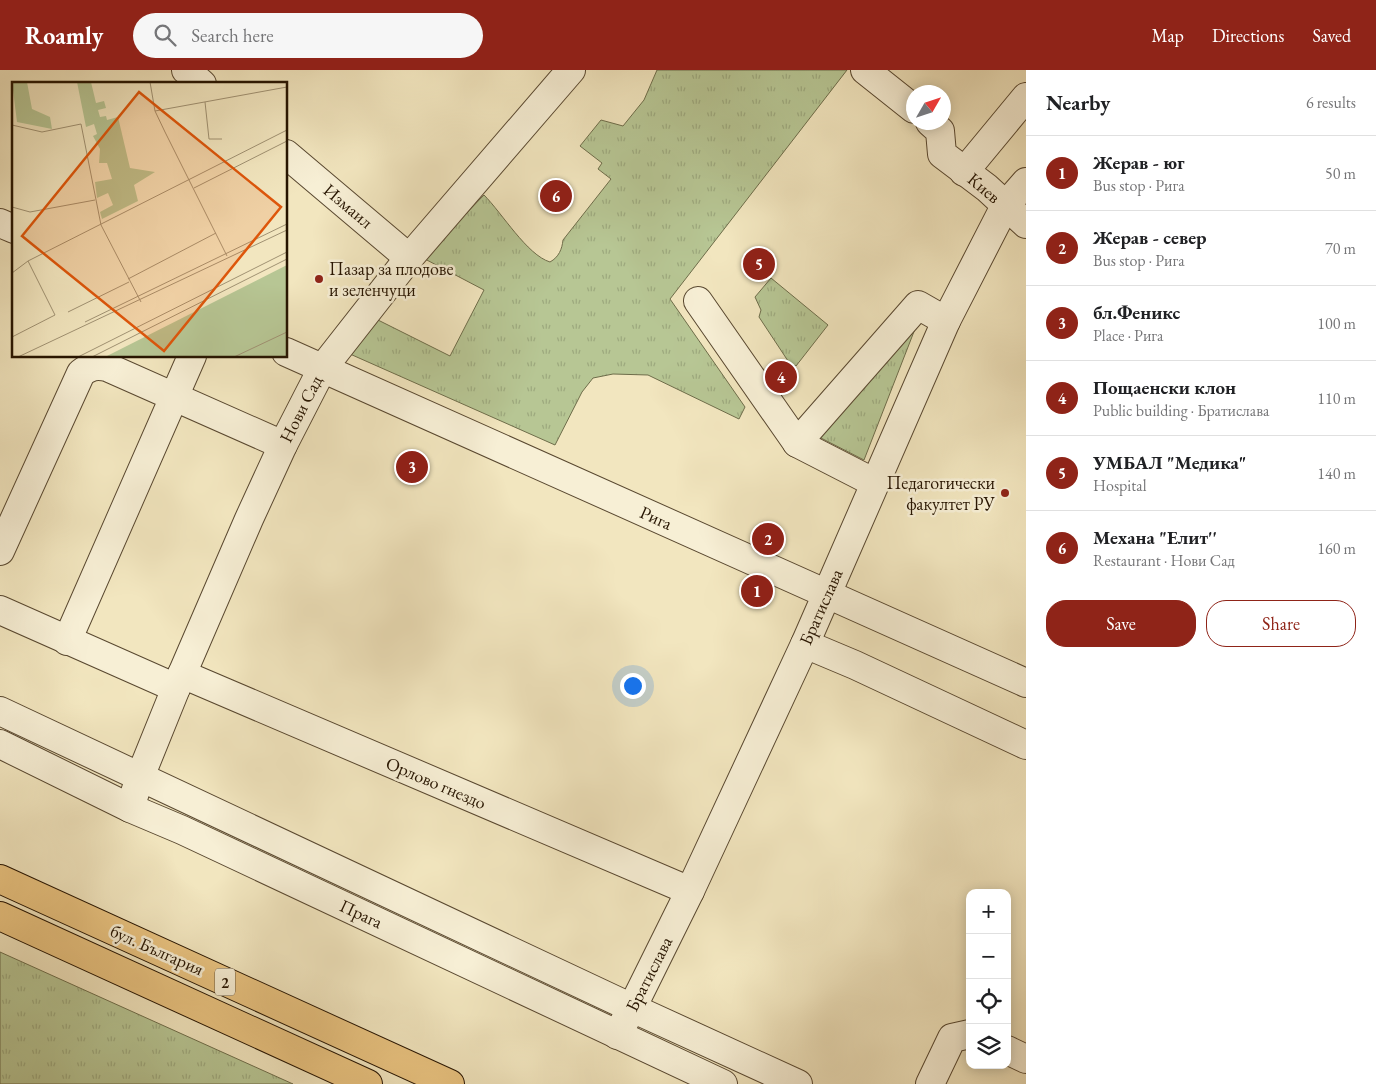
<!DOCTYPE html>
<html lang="en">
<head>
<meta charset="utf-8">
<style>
	body { margin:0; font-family:"EB Garamond",serif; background:#f6f6f6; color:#202124 }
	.controls { position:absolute; right:15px; bottom:15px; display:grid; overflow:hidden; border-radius:10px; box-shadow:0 2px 12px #0003 }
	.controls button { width:45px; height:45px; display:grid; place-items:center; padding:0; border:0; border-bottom:1px solid #e0e0e0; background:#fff; color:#202124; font:25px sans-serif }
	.compass { position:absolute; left:906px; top:15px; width:45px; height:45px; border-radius:50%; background:#fff; box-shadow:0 2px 12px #0003; rotate:51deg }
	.you { position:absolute; left:632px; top:615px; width:18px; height:18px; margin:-12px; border:4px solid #fff; border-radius:50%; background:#1a73e8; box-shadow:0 0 0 8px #1a73e833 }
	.badge { display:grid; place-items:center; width:32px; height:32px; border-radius:50%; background:#8f2418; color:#fff; font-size:16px; font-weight:700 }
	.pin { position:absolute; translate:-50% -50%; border:2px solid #fff; box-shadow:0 1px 5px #0006 }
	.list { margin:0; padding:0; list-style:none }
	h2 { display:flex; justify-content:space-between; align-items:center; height:65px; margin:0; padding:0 20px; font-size:21px }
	h2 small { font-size:16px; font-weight:400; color:#757577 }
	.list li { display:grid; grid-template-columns:32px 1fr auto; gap:15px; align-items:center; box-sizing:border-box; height:75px; padding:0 20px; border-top:1px solid #e0e0e0 }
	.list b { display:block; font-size:19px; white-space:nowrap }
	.list p { margin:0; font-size:16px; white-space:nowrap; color:#757577 }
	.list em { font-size:16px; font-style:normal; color:#757577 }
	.actions { display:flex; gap:10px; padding:15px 20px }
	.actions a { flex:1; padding:11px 0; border:1px solid #8f2418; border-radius:20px; text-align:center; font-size:18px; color:#8f2418 }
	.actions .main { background:#8f2418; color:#fff }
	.icon { flex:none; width:28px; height:28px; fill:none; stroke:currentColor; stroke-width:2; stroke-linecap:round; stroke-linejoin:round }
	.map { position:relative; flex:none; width:1026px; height:1014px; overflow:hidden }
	header { display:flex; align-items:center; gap:30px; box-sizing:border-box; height:70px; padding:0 25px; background:#8f2418; color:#fff }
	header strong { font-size:24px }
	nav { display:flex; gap:28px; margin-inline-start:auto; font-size:18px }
	.search { width:350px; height:45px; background:#f6f6f6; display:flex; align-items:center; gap:12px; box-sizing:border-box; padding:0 18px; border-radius:28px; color:#757577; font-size:19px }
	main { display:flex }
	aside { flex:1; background:#fff }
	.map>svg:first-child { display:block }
</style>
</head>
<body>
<header>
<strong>Roamly</strong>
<div class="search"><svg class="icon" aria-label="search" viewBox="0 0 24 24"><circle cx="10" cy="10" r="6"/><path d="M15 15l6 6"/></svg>Search here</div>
<nav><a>Map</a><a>Directions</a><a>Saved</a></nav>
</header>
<main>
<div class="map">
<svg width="1026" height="1014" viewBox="0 0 1026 1014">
	<defs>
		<pattern id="grass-tufts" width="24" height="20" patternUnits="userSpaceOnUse" patternTransform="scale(1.25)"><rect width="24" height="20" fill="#b7c694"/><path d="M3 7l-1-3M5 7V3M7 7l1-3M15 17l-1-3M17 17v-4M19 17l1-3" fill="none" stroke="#9da97e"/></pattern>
	</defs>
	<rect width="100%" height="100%" fill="#f2e6bf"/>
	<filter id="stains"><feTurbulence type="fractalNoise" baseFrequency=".004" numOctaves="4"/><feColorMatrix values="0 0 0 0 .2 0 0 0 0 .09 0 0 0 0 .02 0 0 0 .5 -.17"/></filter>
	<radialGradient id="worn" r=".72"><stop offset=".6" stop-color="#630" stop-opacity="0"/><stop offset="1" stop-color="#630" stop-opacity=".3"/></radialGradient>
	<!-- grass -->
	<g fill="url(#grass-tufts)" stroke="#6e6d4a">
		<path d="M657,0H847L670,229L745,337L739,349L648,305L613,304L593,308L582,322L555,375L350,284L374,248L450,286L484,220L423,188L484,125C502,143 527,185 550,192C559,187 562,179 563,170L611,109L598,99L602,93L580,76L601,50L623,56L644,30Z"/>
		<polygon points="771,208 828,255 796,296 790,294 759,247 761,240 755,227"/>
		<polygon points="915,259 864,390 819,367"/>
		<polygon points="0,882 293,1014 0,1014"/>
	</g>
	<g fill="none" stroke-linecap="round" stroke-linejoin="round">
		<!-- minor casing -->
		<g stroke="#594830" stroke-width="30">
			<g id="minor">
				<polyline points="186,0 202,14"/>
				<polyline points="865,0 914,39"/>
				<polyline points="930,52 940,61 942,84 987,118 1026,154"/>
				<polyline points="286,84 409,188"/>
				<polyline points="964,102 1026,27"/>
				<polyline points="0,153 14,159"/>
				<polyline points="698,231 797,373 875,413"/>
				<polyline points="286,282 1026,613"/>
				<polyline points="797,373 918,235 946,251"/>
				<path d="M0,481L81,303C90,296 96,295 107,297L283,375"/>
				<polyline points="0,540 176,618"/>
				<polyline points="67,571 192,286"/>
				<polyline points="805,574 855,595 1026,675"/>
				<polyline points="182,604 690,821"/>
				<polyline points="0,641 632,938 798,1014"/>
				<polyline points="0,674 130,738 182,760 723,1014"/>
				<polyline points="130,738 140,707 176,618 249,449 283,375 322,299 409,188 571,0"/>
				<polyline points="617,965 632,938 690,821 805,574 946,251 1005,136 1026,112"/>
				<polyline points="1007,980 1026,989"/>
				<polyline points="930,1014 952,968 970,964"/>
			</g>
		</g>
		<!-- highway casing -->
		<g stroke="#261400" stroke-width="30">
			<g id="highway">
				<polyline points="0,809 450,1014"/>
				<polyline points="0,846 368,1014"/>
			</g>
		</g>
		<!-- minor -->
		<use href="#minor" stroke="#f7efd5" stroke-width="28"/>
		<!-- highway -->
		<use href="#highway" stroke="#e9c380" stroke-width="28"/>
	</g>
	<!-- markers -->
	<g fill="#8f2418" stroke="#f7efd5" stroke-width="2">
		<circle cx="319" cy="209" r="5"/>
		<circle cx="1005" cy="423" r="5"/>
	</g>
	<g text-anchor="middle" stroke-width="5" stroke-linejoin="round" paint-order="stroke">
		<!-- shield labels -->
		<rect fill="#f7efd5" stroke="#655640" stroke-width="1" x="215" y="898.5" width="20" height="27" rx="4"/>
		<g font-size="16" font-weight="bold" fill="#261400">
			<text x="225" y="918">2</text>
		</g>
		<!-- street labels -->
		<g font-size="18" fill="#261400" stroke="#f7efd5">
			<text transform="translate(984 118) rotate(40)" y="6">Киев</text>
			<text transform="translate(348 136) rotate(40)" y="6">Измаил</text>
			<text transform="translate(301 339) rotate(-63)" y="6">Нови Сад</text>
			<text transform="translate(656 448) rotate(24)" y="6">Рига</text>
			<text transform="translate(821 537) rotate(-66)" y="6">Братислава</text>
			<text transform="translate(436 713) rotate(23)" y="6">Орлово гнездо</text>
			<text transform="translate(361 844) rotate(25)" y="6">Прага</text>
			<text transform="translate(157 880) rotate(24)" y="6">бул. България</text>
			<text transform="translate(649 904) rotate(-63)" y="6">Братислава</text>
		</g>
		<!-- poi labels -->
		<g font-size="18" fill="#261400" stroke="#f7efd5" text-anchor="start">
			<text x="329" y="205">Пазар за плодове<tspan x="329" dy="21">и зеленчуци</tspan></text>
			<text x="995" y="419" text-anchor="end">Педагогически<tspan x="995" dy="21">факултет РУ</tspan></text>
		</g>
	</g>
	<!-- overview -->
	<g transform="translate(12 12)">
		<rect width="275" height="275" fill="#f2e6bf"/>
		<path d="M0,0H15L20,27L38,35L40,47L5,40ZM65,0H79L84,21L92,19L94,26L86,28L88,35L94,34L95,38L106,35L118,86L143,90L122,103L126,119L90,137L88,130L101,123L96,111L85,116L83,100L100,97L95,81H87L88,67L81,54L85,52L82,42L74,45ZM275,183V275H93Z" fill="#b7c694"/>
		<path fill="none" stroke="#a09273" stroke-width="1" d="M138,0L143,29L153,50L215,174M193,20L197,57H210M143,29L275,5M0,43L30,50L69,42L89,143L129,220M182,106L275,59M0,125L18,130L83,118M0,191L16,179L275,48M116,197L204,151M56,230L117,200M73,240L275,142M0,255L43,233L16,179M6,275L275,148M66,275L275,170M80,275L275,177M222,275L275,250"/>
		<path fill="#de560b" fill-opacity="0.15" stroke="#de560b" stroke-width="2.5" d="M127,10L269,125L152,269L10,154Z"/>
		<rect width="275" height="275" fill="none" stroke="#261400" stroke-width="2.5"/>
	</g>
	<rect width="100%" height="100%" filter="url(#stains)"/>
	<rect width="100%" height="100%" fill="url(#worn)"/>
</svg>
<div class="controls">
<button>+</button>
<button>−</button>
<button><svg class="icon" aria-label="locate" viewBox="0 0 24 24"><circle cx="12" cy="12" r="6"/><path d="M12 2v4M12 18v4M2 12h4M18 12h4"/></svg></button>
<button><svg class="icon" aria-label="layers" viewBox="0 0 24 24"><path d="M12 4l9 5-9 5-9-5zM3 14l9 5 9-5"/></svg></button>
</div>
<svg class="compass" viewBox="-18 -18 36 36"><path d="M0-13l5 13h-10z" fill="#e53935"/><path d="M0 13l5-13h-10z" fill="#757577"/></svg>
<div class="you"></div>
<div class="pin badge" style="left:757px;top:521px">1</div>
<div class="pin badge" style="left:768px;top:469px">2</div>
<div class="pin badge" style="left:412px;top:397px">3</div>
<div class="pin badge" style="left:781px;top:307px">4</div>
<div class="pin badge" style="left:759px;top:194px">5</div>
<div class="pin badge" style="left:556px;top:126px">6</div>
</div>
<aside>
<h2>Nearby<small>6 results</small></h2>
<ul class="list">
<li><span class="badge">1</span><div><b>Жерав - юг</b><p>Bus stop · Рига</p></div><em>50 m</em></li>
<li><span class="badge">2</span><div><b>Жерав - север</b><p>Bus stop · Рига</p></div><em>70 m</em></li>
<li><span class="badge">3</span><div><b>бл.Феникс</b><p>Place · Рига</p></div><em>100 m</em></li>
<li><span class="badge">4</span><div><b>Пощаенски клон</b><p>Public building · Братислава</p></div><em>110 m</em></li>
<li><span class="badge">5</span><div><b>УМБАЛ &quot;Медика&quot;</b><p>Hospital</p></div><em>140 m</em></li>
<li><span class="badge">6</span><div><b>Механа &quot;Елит''</b><p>Restaurant · Нови Сад</p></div><em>160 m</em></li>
</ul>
<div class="actions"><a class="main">Save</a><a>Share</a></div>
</aside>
</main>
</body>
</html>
